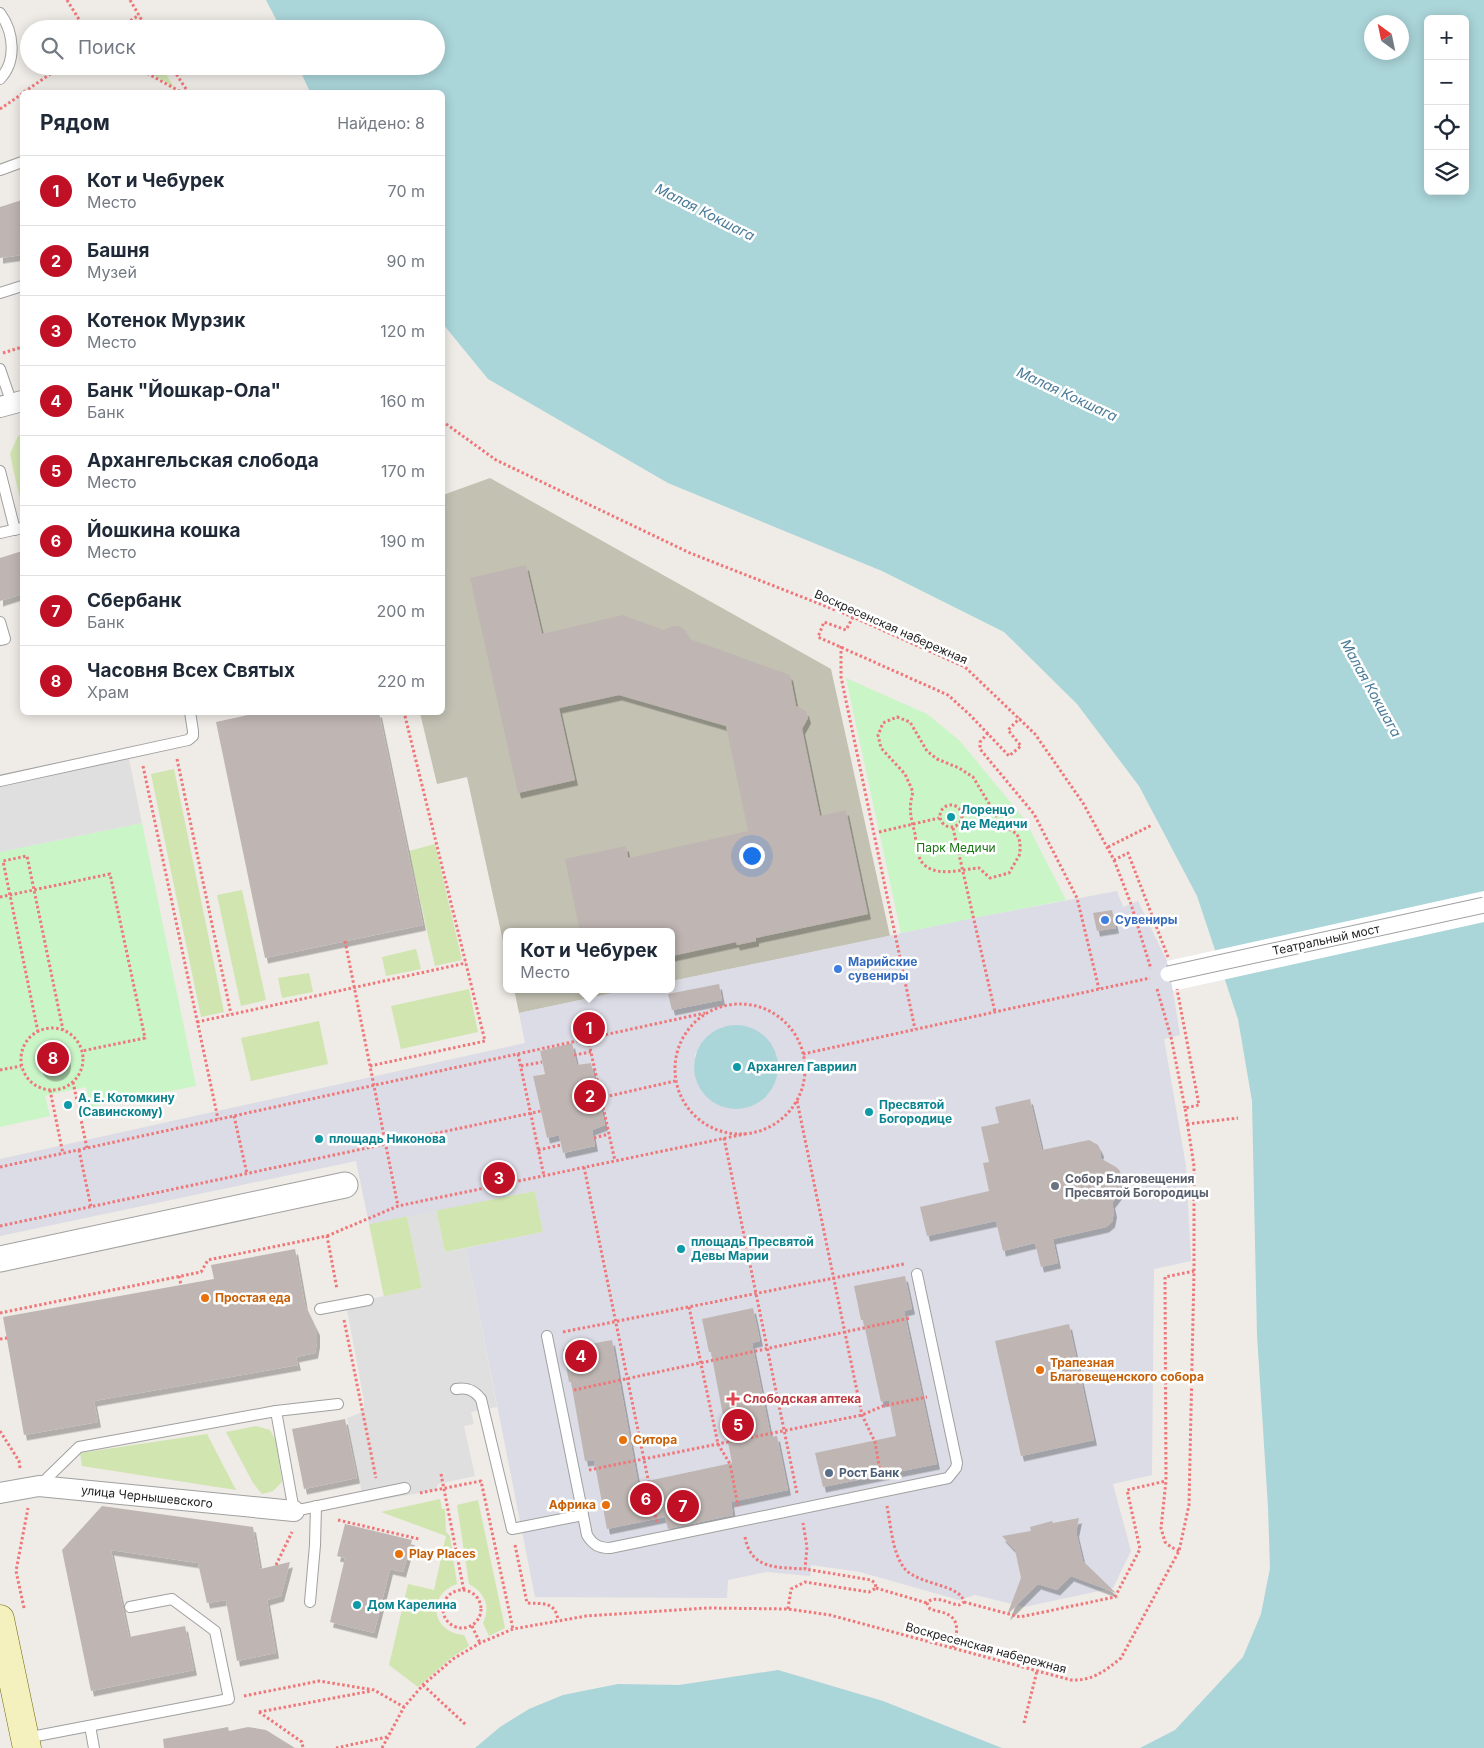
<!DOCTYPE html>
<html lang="ru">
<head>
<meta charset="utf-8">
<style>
	body { margin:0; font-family:Inter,sans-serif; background:#f2f2f3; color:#1f2937 }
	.controls { position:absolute; right:15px; top:15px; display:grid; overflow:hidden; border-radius:8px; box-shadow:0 2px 12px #0003 }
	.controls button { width:45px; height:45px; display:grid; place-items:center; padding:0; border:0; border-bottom:1px solid #e0e1e3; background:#fff; color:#1f2937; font:25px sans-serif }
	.compass { position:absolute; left:1364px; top:15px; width:45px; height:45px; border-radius:50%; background:#fff; box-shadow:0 2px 12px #0003; rotate:327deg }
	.you { position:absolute; left:751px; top:855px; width:18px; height:18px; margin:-12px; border:4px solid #fff; border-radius:50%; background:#1a73e8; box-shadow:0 0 0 8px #1a73e833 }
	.badge { display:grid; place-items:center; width:32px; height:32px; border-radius:50%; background:#bf1026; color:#fff; font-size:16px; font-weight:700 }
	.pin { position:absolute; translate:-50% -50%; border:2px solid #fff; box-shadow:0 1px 5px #0006 }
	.popup { position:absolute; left:503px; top:928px; width:172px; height:65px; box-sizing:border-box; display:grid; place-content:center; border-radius:8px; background:#fff; filter:drop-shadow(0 1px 4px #0005); font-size:16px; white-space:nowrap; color:#747a83 }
	.popup b { font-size:19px; color:#1f2937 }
	.popup::after { content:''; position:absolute; left:50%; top:100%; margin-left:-10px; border:10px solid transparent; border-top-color:#fff }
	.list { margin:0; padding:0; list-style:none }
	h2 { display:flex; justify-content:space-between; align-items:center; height:65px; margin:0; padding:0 20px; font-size:21px }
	h2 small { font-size:16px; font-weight:400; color:#747a83 }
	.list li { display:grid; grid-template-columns:32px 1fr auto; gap:15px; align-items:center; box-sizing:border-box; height:70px; padding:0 20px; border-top:1px solid #e0e1e3 }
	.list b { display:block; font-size:19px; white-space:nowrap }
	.list p { margin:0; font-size:16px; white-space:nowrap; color:#747a83 }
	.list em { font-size:16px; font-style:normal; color:#747a83 }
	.icon { flex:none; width:28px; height:28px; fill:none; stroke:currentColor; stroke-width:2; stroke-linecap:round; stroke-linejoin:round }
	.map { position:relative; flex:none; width:1484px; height:1748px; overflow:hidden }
	.search { position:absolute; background:#fff; box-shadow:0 2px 12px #0003; left:20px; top:20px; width:425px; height:55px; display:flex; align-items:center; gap:12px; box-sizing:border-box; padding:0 18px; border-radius:28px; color:#747a83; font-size:19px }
	.panel { position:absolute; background:#fff; box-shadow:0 2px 12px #0003; left:20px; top:90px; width:425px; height:625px; border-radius:8px }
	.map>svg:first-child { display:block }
</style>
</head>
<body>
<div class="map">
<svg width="1484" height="1748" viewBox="0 0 1484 1748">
	<defs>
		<filter id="shadow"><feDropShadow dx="3" dy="5.5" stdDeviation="0" flood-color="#0004"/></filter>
	</defs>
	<rect width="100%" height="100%" fill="#efebe6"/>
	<!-- construction -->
	<g fill="#c3c1b2">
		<polygon points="490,478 831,669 890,936 672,981 672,932 506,932 506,955 467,777 437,784 420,713 442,712 443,495"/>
		<polygon points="514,989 632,989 519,1013"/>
	</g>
	<!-- grass -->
	<g fill="#d1e5b0">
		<polygon points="139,66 161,66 174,87"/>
		<polygon points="22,435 22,504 21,504 10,454 18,436"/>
		<polygon points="174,769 224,1012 201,1017 151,774"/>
		<polygon points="435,844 462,960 435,966 409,851"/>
		<polygon points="242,890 266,1000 241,1006 217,895"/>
		<polygon points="416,949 421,969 386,976 382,957"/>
		<polygon points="309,973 313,992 282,998 278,978"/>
		<polygon points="469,989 478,1032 401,1049 391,1006"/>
		<polygon points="319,1021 328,1064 251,1081 241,1038"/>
		<polygon points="535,1191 543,1232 445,1252 436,1210"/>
		<polygon points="407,1216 422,1288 384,1297 369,1224"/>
		<polygon points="256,1426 270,1430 276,1441 282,1482 273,1491 262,1494 253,1483 226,1432"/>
		<polygon points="207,1434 236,1490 82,1466 80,1453"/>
		<path d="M440,1499L442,1509H445L446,1532L450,1536L457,1584C426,1595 431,1632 464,1635L469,1646L451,1658L418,1687L389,1665L408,1584L434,1590L446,1536L381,1512Z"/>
		<path d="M478,1500L505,1628L489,1636L483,1623C491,1606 485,1593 469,1584L457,1505Z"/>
	</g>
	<!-- park -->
	<g fill="#c9f5c7">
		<polygon points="846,678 927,714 960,741 1025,820 1066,900 901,933"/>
		<polygon points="142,823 196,1086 91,1107 86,1087 51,1094 45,1096 50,1116 0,1127 0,852"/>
	</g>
	<!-- parking -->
	<g fill="#dfdfdf">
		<polygon points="129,759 142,823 0,852 0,785"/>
		<polygon points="436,1210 445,1252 466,1248 497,1407 471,1412 474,1424 464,1426 475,1476 438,1484 436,1490 364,1503 347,1418 360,1413 364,1408 364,1401 346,1304 422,1288 407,1216"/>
	</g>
	<!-- plaza -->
	<path fill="#dbdce5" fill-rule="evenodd" d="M1117,891L1123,907L1138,901L1167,961L1173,991L1180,1035L1164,1039L1186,1166L1191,1261L1154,1269L1152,1475L1113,1484L1131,1551L1113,1588L1024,1607L975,1595L959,1600L860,1572L811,1565L810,1576L767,1572L728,1580L727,1598L535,1597L466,1248L543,1232L535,1191L369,1224L356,1161L0,1236V1159L525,1043L519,1013L632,989H672V981L974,918ZM724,1027L774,1084L767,1095L756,1103L744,1108H730L694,1070L695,1055L702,1043L712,1033ZM571,1043L577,1066L591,1063L605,1125L591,1128L595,1146L564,1153L559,1135L547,1138L533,1076L545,1073L540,1051Z"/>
	<!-- water -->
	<g fill="#aad5d9" fill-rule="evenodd">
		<path d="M266,0H1484V1748H1140L1175,1730L1243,1657L1261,1614L1270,1568L1268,1507L1257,1335L1252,1101L1238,1019L1197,896L1139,786L1077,704L1004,632L882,571L668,483L488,379L443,324L442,92H310L298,66H436V29H281ZM1428,19H1465V191H1428ZM1372,22H1402V52H1372Z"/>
		<circle cx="736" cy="1067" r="42"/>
		<polygon points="778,1670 883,1701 1002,1748 475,1748 500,1727 529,1709 563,1695 618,1684 679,1685"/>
	</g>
	<!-- pier -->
	<polygon fill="#fff" points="1484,891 1484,922 1173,991 1167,961"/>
	<!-- building -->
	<g fill="#bfb6b3" filter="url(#shadow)">
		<polygon points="22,200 22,255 0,258 0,207"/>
		<polygon points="22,551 22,594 0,601 0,558"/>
		<polygon points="526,565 542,634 623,615 664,630 672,626 679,626 685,630 690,639 790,675 796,706 806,711 808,718 802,729 820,816 846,810 868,914 756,938 756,941 737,945 736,942 672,956 672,932 580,932 565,859 626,846 628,858 748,831 726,726 619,695 559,708 575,780 518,793 470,578"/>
		<polygon points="262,712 379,712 423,925 265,958 216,722"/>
		<polygon points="1112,910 1116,928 1097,931 1093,913"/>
		<polygon points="719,984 722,1000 672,1010 668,994"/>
		<polygon points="572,1043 577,1065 591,1063 605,1125 592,1130 595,1146 563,1153 559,1135 547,1138 533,1076 545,1074 540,1051"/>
		<circle cx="53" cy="1061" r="15"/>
		<polygon points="1030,1099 1042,1150 1089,1140 1098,1145 1101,1151 1100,1158 1116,1167 1120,1171 1123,1181 1121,1191 1112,1203 1114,1212 1112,1222 1106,1227 1053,1239 1058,1263 1041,1267 1035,1243 1003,1251 996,1221 927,1236 920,1207 989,1191 983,1163 989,1162 981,1127 999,1123 995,1107"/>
		<polygon points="295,1249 305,1305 317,1330 317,1342 315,1353 296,1357 298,1365 94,1401 98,1422 24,1435 3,1317 214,1279 211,1265"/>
		<polygon points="905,1276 912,1309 904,1311 937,1464 823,1487 815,1453 896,1436 889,1400 881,1402 863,1320 861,1320 854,1286"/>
		<polygon points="753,1308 760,1341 752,1343 771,1437 777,1436 788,1490 731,1502 733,1515 668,1529 665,1517 607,1529 594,1460 585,1461 571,1382 569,1382 563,1349 612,1340 638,1483 732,1463 711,1352 709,1352 702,1319"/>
		<polygon points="1069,1324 1094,1440 1021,1456 995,1341"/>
		<polygon points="345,1419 357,1478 304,1489 292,1429"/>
		<polygon points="102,1506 253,1527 260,1569 290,1562 281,1596 267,1600 276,1653 237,1661 226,1600 207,1603 198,1563 111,1550 129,1637 185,1626 194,1670 91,1691 62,1550"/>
		<polygon points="1079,1518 1076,1532 1083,1561 1116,1593 1071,1576 1057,1590 1038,1584 1007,1615 1021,1578 1015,1550 1002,1536 1031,1531 1030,1527 1052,1521 1053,1523"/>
		<polygon points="345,1524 412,1540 403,1572 390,1569 374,1633 330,1622 345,1558 337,1556"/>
		<polygon points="228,1727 229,1731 248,1727 266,1730 295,1748 164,1748 163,1739"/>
	</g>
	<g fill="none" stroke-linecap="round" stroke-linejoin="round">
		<!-- service casing -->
		<g stroke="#a0a0a0" stroke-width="12">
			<g id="service">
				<path d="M0,13C14,32 17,61 0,79"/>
				<polyline points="0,170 22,162"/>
				<polyline points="0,293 22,286"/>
				<polyline points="0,369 12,404"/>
				<polyline points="0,471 15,530"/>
				<polyline points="0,533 22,528"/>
				<polyline points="0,622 5,639 0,640"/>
				<polyline points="0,781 188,740 193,736 193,731 190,712"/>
				<polyline points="320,1309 368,1300"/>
				<path d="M547,1336L587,1535C593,1545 599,1548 610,1548L948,1478L956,1468L957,1463L917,1274"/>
				<path d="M456,1389C467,1387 474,1390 481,1399L512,1529L583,1515"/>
				<polyline points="276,1411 294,1511 405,1488"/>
				<polyline points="39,1486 79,1447 276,1411 338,1404"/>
				<polyline points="310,1602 315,1545 316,1506"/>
				<polyline points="90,1726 94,1748"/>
				<polyline points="26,1738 229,1699 215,1631 172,1599 130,1607"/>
			</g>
		</g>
		<!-- minor casing -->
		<g stroke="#a0a0a0" stroke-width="22">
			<g id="minor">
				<polyline points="0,407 22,401"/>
				<polyline points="0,1493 39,1486 294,1511"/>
			</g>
		</g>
		<!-- tertiary casing -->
		<g stroke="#a0a0a0" stroke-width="27">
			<polyline id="tertiary" points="0,1259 345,1185"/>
		</g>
		<!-- secondary casing -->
		<g stroke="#6f6d0e" stroke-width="29">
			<polyline id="secondary" points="0,1619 27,1748"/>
		</g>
		<!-- path -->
		<g stroke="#ef777a" stroke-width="3" stroke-dasharray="2.5 2.5" stroke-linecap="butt">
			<polyline points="67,0 85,29"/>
			<polyline points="130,0 147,29"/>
			<polyline points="118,29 139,15"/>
			<polyline points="134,66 181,92"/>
			<polyline points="171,66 188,92"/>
			<polyline points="24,92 62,66"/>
			<polyline points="0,109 22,94"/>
			<polyline points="3,353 22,347"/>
			<polyline points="442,421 496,460 690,553 853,617 965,667 1035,734 1083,803 1114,860 1128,853 1168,957"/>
			<polyline points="853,617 846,630 824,622 818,637 948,695 970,715 1009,756 1021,746 1008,730 1020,718"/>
			<polyline points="841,646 841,677 915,1029"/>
			<path d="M897,717L910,722L927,751L937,759L959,768L973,777L1002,825L1017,834L1020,842V854L1009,873L990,878L979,868C962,869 933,879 921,861C917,854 916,842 915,834C911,817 908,810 913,792L905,774L881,748L878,735L883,723Z"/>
			<polyline points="988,733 980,742 980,749 1034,814 1077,898 1099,989"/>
			<polyline points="177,759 231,1014"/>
			<polyline points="143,766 218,1119"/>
			<circle cx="951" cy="816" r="11"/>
			<polyline points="953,828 995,1012"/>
			<polyline points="879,832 939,818"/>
			<polyline points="1108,847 1152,825"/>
			<polyline points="1114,860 1131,904 1151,969"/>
			<polyline points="0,897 110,874 145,1038 82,1051"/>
			<polyline points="345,941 398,1206"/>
			<polyline points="1157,989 1171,1037 1185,1108"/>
			<circle cx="740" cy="1069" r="65"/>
			<polyline points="197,1022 466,963"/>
			<circle cx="52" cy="1059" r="31"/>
			<polyline points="38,1032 3,861 27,856 63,1030"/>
			<polyline points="588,1039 615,1161"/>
			<polyline points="518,1054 544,1176"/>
			<polyline points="803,1054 1150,978"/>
			<polyline points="574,1055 591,1052"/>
			<polyline points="370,1066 485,1041 404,712"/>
			<polyline points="521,1066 542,1062"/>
			<polyline points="0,1070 21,1066"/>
			<polyline points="73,1082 87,1148"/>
			<polyline points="50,1090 63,1154"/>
			<polyline points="600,1098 675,1081"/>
			<polyline points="797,1101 862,1415 875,1442 881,1477"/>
			<polyline points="234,1116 247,1174"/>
			<polyline points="1187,1124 1238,1118"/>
			<polyline points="594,1138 609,1134"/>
			<polyline points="724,1138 797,1493"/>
			<polyline points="79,1150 91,1207"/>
			<polyline points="538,1150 561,1145"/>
			<polyline points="0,1167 705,1013"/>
			<polyline points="584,1167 657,1523"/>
			<polyline points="0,1226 541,1111"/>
			<polyline points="327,1236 398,1206 745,1134"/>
			<polyline points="179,1276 181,1285"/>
			<polyline points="689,1307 718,1444 730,1464 738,1506"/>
			<polyline points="0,1313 201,1272 208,1260 327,1236 337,1289"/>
			<polyline points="344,1320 376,1478"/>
			<polyline points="563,1332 904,1264"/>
			<polyline points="0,1339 7,1338"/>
			<polyline points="574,1390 910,1318"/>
			<polyline points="0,1431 19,1461 20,1468"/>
			<polyline points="589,1470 862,1415 883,1406 927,1397"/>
			<polyline points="441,1474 464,1591"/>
			<polyline points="420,1493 481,1481 513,1629"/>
			<path d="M887,1506C891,1526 892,1553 905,1569C919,1585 960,1584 964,1602L959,1605C949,1604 935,1594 927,1603L930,1609C936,1611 944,1612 949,1615C961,1622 956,1638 953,1649"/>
			<polyline points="338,1520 419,1539"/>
			<path d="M745,1537C751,1570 777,1567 805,1569"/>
			<path d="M515,1545L527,1603C543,1604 555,1601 558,1620"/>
			<polyline points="1179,1551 1171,1547 1165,1542 1161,1528 1166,1481 1165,1277 1194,1271"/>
			<polyline points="276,1565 292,1532"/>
			<polyline points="876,1588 927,1603"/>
			<circle cx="462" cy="1609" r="19"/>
			<polyline points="964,1602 1020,1617 1115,1597 1140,1549 1127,1490 1166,1481"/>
			<polyline points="24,1608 16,1571 28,1508"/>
			<polyline points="788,1609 791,1589 805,1582 869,1592 876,1588 875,1583 871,1580 805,1569 807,1547 803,1523"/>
			<polyline points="472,1626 480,1643"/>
			<polyline points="423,1685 466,1725"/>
			<polyline points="244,1696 319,1681 374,1690 404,1707"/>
			<polyline points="259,1712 371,1691"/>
			<polyline points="259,1712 302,1742 303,1748"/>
			<polyline points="1024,1723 1037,1671"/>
			<polyline points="336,1748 387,1737"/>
			<path d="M382,1748L404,1707L423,1685L453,1659L480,1643L513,1629L586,1616L707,1608L788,1609L830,1615L1071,1680C1092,1681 1105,1671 1121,1658L1179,1551L1189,1505L1194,1271V1166L1185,1108L1199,1105L1177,989"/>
		</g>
		<!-- service -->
		<use href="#service" stroke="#fff" stroke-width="10"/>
		<!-- minor -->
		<use href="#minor" stroke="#fff" stroke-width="20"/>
		<!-- tertiary -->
		<use href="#tertiary" stroke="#fff" stroke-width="25"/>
		<!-- secondary -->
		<use href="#secondary" stroke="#f5f1bf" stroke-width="28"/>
		<!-- pedestrian-bridge casing -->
		<g stroke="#a0a0a0" stroke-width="17" stroke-linecap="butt">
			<polyline id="pedestrian-bridge" points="1168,974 1484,905"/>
		</g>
		<!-- pedestrian-bridge -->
		<use href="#pedestrian-bridge" stroke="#fff" stroke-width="15"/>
	</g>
	<!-- markers -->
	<g fill="#0f9aa8" stroke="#fff" stroke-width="2">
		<circle cx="951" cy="817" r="5"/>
		<circle cx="737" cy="1067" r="5"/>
		<circle cx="68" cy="1105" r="5"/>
		<circle cx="869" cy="1112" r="5"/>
		<circle cx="319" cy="1139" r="5"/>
		<circle cx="681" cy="1249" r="5"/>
		<circle cx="357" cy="1605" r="5"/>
	</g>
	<g fill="#3f7fe0" stroke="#fff" stroke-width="2">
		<circle cx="1105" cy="920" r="5"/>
		<circle cx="838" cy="969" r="5"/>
	</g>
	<circle fill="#6b7280" stroke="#fff" stroke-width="2" cx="1055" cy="1186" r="5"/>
	<g fill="#e8710a" stroke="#fff" stroke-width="2">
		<circle cx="205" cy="1298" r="5"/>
		<circle cx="1040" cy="1370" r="5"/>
		<circle cx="623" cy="1440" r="5"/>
		<circle cx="606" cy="1505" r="5"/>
		<circle cx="399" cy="1554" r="5"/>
	</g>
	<path fill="#e0444e" stroke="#fff" stroke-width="2" d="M730.5 1391.5h5v5h5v5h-5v5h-5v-5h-5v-5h5z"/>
	<circle fill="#5c6f8a" stroke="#fff" stroke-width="2" cx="829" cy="1473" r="5"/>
	<g text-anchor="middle" stroke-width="5" stroke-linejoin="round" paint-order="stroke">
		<!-- street labels -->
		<g font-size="12" fill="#1f1f1f" stroke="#fff">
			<text transform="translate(891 627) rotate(24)" y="4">Воскресенская набережная</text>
			<text transform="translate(1326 940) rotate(-12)" y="4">Театральный мост</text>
			<text transform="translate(147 1497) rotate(6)" y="4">улица Чернышевского</text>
			<text transform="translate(986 1648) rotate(15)" y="4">Воскресенская набережная</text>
		</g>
		<!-- culture labels -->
		<g font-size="12" font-weight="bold" fill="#0d838f" stroke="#fff" text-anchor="start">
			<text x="961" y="814">Лоренцо<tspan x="961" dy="14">де Медичи</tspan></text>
			<text x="747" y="1071">Архангел Гавриил</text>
			<text x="78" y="1102">А. Е. Котомкину<tspan x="78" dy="14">(Савинскому)</tspan></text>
			<text x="879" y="1109">Пресвятой<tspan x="879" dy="14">Богородице</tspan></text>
			<text x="329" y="1143">площадь Никонова</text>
			<text x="691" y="1246">площадь Пресвятой<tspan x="691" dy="14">Девы Марии</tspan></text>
			<text x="367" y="1609">Дом Карелина</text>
		</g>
		<!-- park labels -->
		<g font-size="12" fill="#197614" stroke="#fff">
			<text x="956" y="852">Парк Медичи</text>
		</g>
		<!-- shop labels -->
		<g font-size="12" font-weight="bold" fill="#366cbe" stroke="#fff" text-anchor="start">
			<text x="1115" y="924">Сувениры</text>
			<text x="848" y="966">Марийские<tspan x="848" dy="14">сувениры</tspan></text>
		</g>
		<!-- worship labels -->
		<g font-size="12" font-weight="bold" fill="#5b616d" stroke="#fff" text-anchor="start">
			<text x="1065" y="1183">Собор Благовещения<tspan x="1065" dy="14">Пресвятой Богородицы</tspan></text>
		</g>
		<!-- food labels -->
		<g font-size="12" font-weight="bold" fill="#c56008" stroke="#fff" text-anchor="start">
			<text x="215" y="1302">Простая еда</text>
			<text x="1050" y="1367">Трапезная<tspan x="1050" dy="14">Благовещенского собора</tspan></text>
			<text x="633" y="1444">Ситора</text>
			<text x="596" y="1509" text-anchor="end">Африка</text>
			<text x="409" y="1558">Play Places</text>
		</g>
		<!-- health labels -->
		<g font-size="12" font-weight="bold" fill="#be3a42" stroke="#fff" text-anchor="start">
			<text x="743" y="1403">Слободская аптека</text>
		</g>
		<!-- service labels -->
		<g font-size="12" font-weight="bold" fill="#4e5e75" stroke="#fff" text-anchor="start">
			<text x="839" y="1477">Рост Банк</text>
		</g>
		<!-- water labels -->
		<g font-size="14" font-style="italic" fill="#4c7c99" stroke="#fff">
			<text transform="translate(705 212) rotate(27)" y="5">Малая Кокшага</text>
			<text transform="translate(1067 394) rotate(25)" y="5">Малая Кокшага</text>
			<text transform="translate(1371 688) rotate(61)" y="5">Малая Кокшага</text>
		</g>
	</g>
</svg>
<div class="controls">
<button>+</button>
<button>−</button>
<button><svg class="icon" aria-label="locate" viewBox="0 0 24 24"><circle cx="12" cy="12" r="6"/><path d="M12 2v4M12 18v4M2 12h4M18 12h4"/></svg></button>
<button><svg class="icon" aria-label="layers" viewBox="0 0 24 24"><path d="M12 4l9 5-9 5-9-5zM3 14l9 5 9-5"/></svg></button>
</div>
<svg class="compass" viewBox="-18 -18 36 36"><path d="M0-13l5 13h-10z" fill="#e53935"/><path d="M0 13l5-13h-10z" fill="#747a83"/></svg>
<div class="you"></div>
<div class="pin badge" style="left:589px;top:1028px">1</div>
<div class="popup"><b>Кот и Чебурек</b>Место</div>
<div class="pin badge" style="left:590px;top:1096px">2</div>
<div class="pin badge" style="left:499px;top:1178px">3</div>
<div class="pin badge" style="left:581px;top:1356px">4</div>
<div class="pin badge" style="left:738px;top:1425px">5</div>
<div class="pin badge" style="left:646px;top:1499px">6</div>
<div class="pin badge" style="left:683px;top:1506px">7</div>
<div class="pin badge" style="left:53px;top:1058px">8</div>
<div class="search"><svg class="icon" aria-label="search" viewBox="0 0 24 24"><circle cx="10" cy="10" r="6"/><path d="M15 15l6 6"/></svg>Поиск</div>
<section class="panel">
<h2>Рядом<small>Найдено: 8</small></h2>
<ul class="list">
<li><span class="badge">1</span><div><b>Кот и Чебурек</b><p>Место</p></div><em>70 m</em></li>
<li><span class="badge">2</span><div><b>Башня</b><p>Музей</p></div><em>90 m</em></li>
<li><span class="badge">3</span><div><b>Котенок Мурзик</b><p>Место</p></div><em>120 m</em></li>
<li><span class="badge">4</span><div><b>Банк &quot;Йошкар-Ола&quot;</b><p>Банк</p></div><em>160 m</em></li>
<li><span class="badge">5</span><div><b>Архангельская слобода</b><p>Место</p></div><em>170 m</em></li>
<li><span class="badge">6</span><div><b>Йошкина кошка</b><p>Место</p></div><em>190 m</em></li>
<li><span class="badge">7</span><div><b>Сбербанк</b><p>Банк</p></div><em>200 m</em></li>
<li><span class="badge">8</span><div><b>Часовня Всех Святых</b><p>Храм</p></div><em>220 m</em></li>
</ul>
</section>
</div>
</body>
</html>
